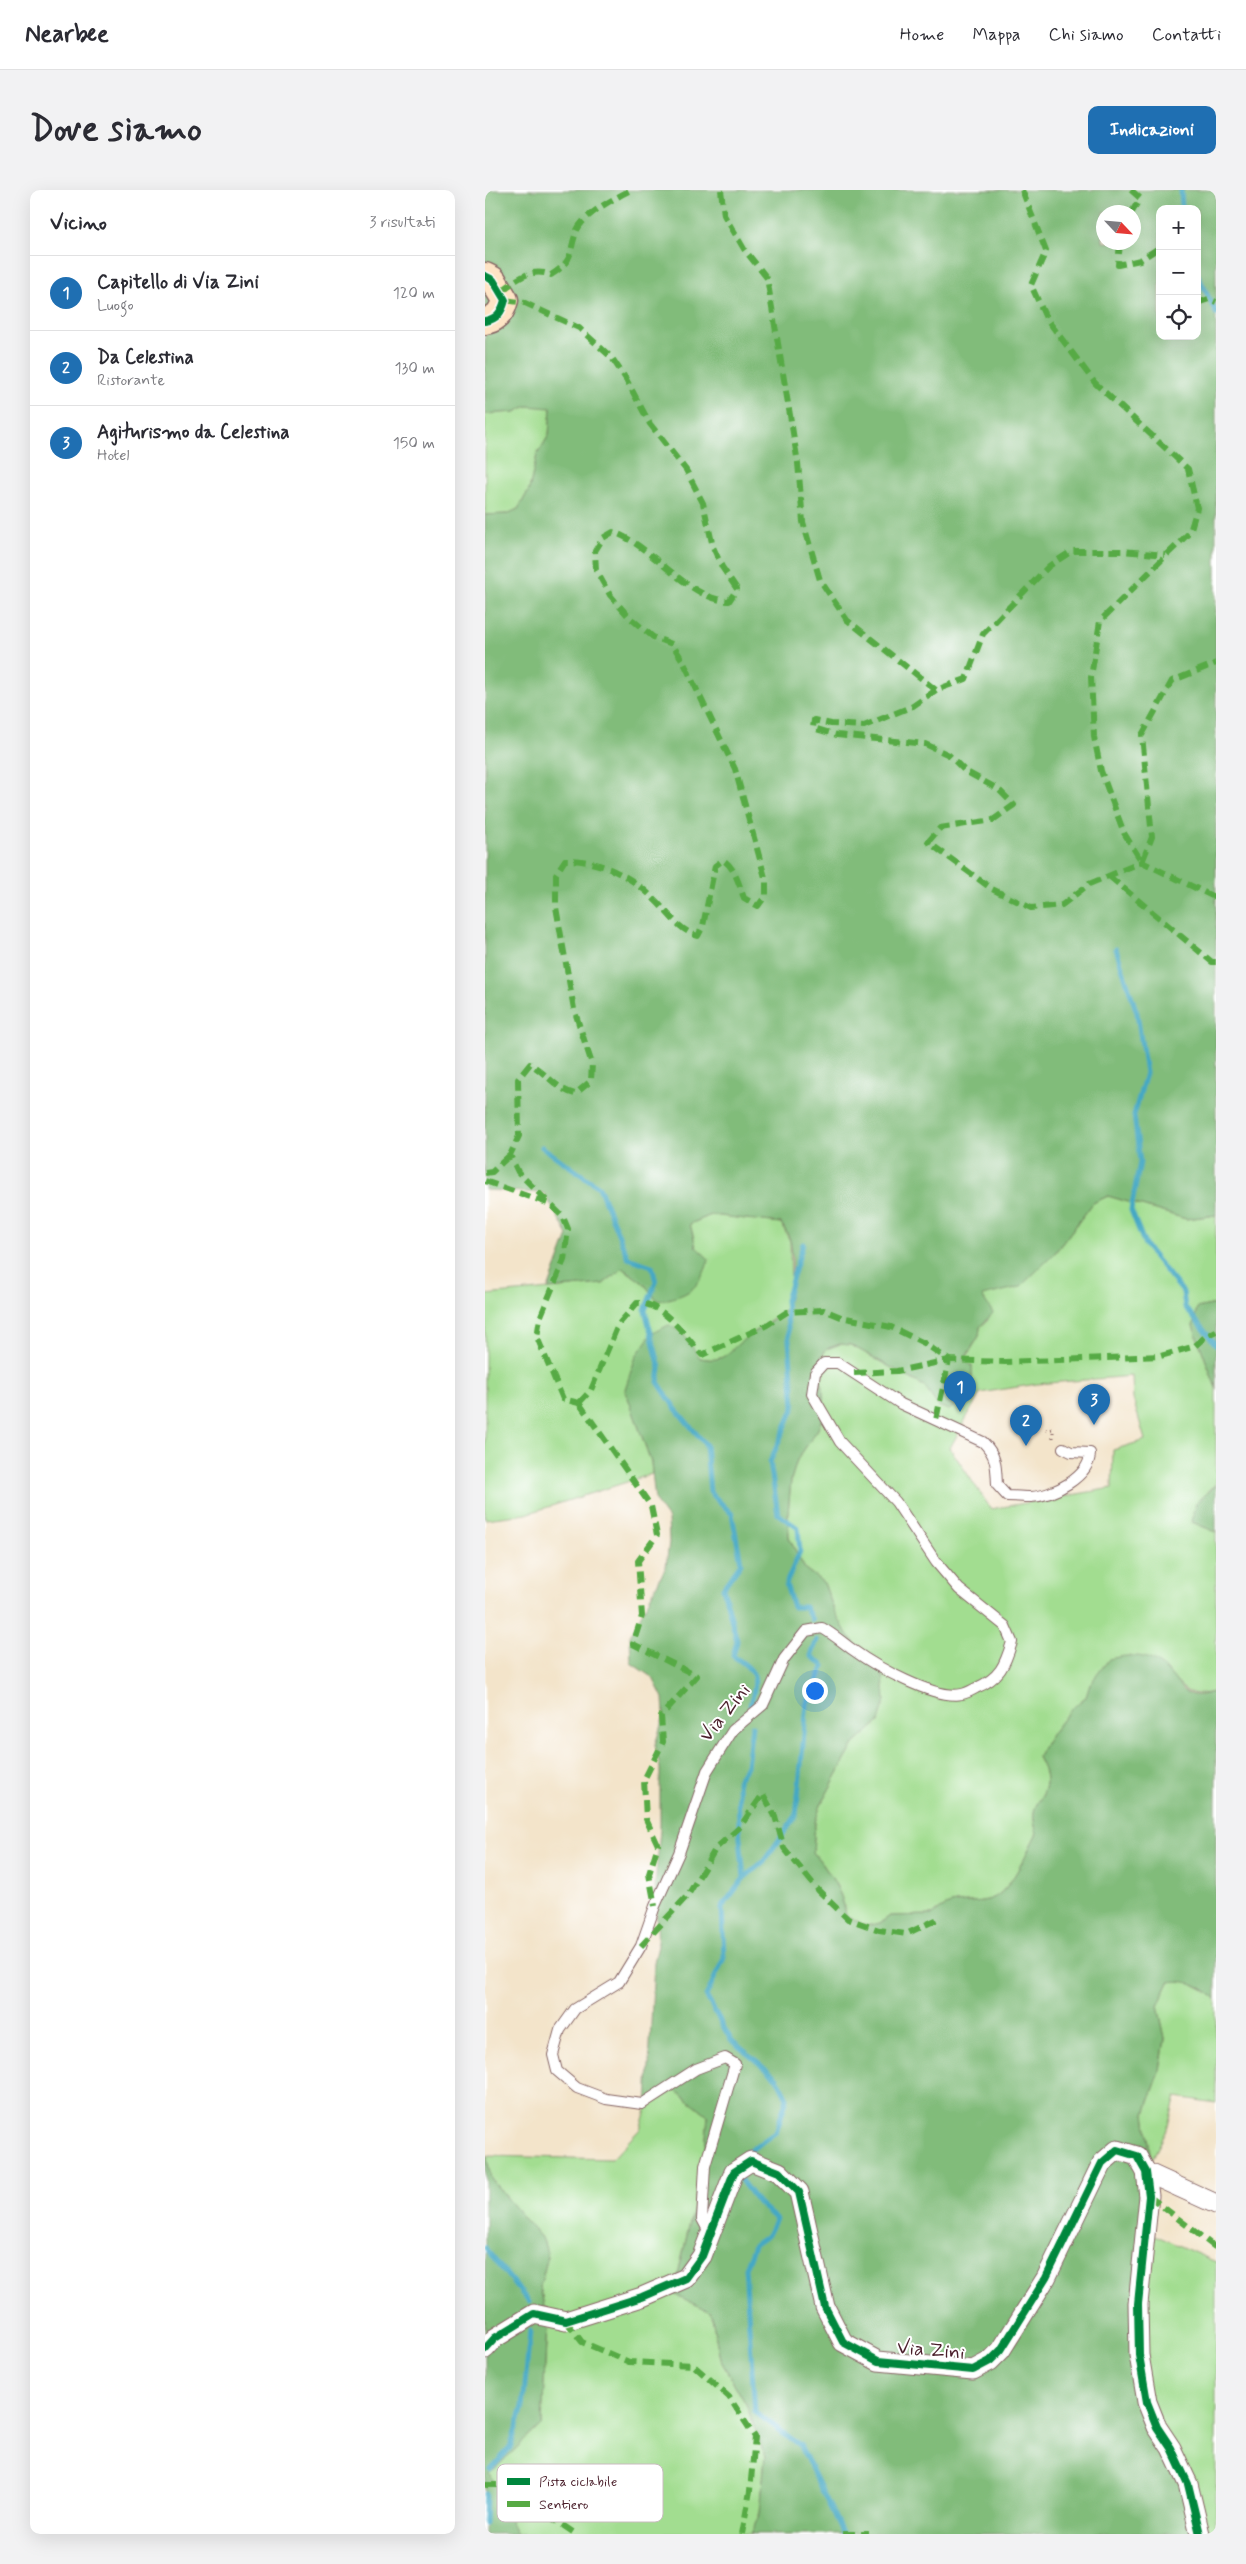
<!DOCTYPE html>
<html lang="it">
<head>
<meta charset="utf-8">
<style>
	body { margin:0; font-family:Mynerve,sans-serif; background:#f2f2f3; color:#2b2b33 }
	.controls { position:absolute; right:15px; top:15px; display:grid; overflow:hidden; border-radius:10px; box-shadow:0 5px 20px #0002 }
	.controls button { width:45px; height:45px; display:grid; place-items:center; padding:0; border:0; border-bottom:1px solid #e1e1e2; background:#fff; color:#2b2b33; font:25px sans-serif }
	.compass { position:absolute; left:611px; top:15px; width:45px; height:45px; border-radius:50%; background:#fff; box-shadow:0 5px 20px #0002; rotate:116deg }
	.you { position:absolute; left:329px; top:1500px; width:18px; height:18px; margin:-12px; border:4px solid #fff; border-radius:50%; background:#1a73e8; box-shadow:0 0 0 8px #1a73e833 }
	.badge { display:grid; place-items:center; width:32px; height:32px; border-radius:50%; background:#1f6fb2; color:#fff; font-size:16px; font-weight:700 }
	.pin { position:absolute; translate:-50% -41px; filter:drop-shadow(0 1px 2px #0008) }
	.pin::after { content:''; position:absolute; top:26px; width:18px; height:15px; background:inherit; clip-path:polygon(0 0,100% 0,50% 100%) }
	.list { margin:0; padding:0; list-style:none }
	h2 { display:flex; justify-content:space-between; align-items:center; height:65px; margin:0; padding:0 20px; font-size:21px }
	h2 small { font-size:16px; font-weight:400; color:#7c7c81 }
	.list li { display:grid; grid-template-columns:32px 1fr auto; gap:15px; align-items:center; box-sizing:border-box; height:75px; padding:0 20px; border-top:1px solid #e1e1e2 }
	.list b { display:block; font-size:19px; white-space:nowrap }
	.list p { margin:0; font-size:16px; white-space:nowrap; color:#7c7c81 }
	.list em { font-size:16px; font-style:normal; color:#7c7c81 }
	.icon { flex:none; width:28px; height:28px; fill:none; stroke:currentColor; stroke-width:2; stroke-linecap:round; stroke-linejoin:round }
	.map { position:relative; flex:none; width:731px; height:2344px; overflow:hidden; border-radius:10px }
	header { display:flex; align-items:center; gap:30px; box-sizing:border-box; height:70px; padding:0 25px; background:#fff; border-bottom:1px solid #e1e1e2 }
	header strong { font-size:24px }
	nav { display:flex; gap:28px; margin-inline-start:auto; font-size:18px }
	.intro { display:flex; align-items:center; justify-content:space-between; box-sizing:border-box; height:120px; padding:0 30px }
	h1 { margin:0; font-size:35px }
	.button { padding:12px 22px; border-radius:10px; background:#1f6fb2; color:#fff; font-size:18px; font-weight:700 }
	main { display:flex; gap:30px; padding:0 30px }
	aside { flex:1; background:#fff; border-radius:10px; box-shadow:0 5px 20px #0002 }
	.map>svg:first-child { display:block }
</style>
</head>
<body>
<header>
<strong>Nearbee</strong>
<nav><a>Home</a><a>Mappa</a><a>Chi siamo</a><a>Contatti</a></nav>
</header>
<div class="intro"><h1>Dove siamo</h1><a class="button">Indicazioni</a></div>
<main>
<aside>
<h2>Vicino<small>3 risultati</small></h2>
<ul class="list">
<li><span class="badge">1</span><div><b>Capitello di Via Zini</b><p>Luogo</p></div><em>120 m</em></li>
<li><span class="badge">2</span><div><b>Da Celestina</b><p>Ristorante</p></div><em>130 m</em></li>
<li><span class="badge">3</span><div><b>Agiturismo da Celestina</b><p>Hotel</p></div><em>150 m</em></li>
</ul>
</aside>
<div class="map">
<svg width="731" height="2344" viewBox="0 0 731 2344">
	<rect width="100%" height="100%" fill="#fff"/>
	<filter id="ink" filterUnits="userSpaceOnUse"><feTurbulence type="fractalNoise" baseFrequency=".02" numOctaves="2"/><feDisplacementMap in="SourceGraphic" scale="10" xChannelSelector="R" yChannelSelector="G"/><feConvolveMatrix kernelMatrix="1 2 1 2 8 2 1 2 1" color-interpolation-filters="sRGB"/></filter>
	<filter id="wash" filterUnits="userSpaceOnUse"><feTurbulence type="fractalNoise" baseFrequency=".0096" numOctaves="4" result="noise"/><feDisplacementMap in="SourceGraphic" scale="20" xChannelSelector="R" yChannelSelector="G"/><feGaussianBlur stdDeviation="1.12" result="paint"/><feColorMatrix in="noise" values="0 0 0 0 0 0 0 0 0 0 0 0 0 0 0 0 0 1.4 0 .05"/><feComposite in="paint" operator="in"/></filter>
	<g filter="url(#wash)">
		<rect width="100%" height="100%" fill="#f3e4ca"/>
		<!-- green -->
		<g fill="#a2dd90" stroke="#767e5e" fill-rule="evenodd">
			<polygon points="42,216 66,217 64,245 52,265 44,300 33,319 22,324 0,325 0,224 30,222"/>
			<path d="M623,1006L701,1029L731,1025V1114L712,1118L708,1136L731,1198V1295L724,1300L707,1332L731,1342V1501C703,1509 699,1500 681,1480L606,1494L601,1507C584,1518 562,1548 553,1567C557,1575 562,1584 561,1594C558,1615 542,1612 552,1643C542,1661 526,1702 506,1709C483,1716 468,1706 448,1725L405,1726L395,1733L381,1736L361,1725C357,1699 344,1682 328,1662L330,1632L336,1614L369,1554L394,1532L398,1485L362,1444L349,1420L339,1393L320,1379L304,1348L303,1323L306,1290L312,1270L333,1239L340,1221L334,1172L341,1159L355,1154L366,1155L439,1196L453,1216L494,1146L495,1137L503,1130L496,1106L569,1064L608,1013ZM647,1186L648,1209L660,1250L628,1260L627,1298L506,1319L465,1258L495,1203L552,1194Z"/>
			<polygon points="226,1025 296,1033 305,1051 306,1097 303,1112 298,1122 261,1148 241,1167 229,1170 215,1168 206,1157 140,1199 166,1272 167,1284 41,1324 0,1329 0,1105 118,1094 138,1078 158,1093 173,1111 211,1057 205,1034"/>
			<polygon points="699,1789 725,1803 731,1809 731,1913 691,1907 681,1942 666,1971 660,1924 675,1881 680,1848 673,1816 684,1792"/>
			<polygon points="190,1900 223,1926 219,1969 189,2103 226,2122 235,2169 261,2214 280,2266 275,2323 266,2344 31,2344 5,2283 57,2234 62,2132 55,2096 63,2066 58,2050 6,1989 2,1966 127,1969 155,1939 162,1917"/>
			<polygon points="656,2039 731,2072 731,2344 707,2344 654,2195"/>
		</g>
		<!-- forest -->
		<g fill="#81bc7a" stroke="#666e52" fill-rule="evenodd">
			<path d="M0,0H731V1025L701,1029L623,1006L608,1013L569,1064L535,1097L497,1106L508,1123L495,1137L494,1146L479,1170L487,1176C489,1195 480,1211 464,1220L453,1216L439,1196L366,1155L355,1154L341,1159L334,1172L340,1221L333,1239L312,1270L306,1290L303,1323L304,1348L320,1379L339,1393L349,1420L362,1444L398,1485L400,1510L394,1532L369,1554L336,1614L330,1632L328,1662C344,1682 357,1700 361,1725L381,1736L395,1733L405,1726L448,1725C468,1706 483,1716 506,1709C526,1702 542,1661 552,1643C542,1612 558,1615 561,1594C562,1584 557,1575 553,1567C562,1548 584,1518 601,1507L605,1494L624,1469C649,1463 667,1464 685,1484C690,1489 695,1498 701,1502C710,1508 721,1504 731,1501V1809C718,1796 702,1789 684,1792L673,1816L680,1848L675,1881L660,1923L666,1971L657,2018L647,2158L690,2272L707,2344H266L275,2323L280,2266L261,2214L235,2169L226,2122L189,2104L219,1969L223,1926L190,1900L162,1917L169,1772L173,1756L170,1696L175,1640V1578L170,1555L179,1525L178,1508L168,1488L146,1473L145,1446L181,1377L184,1352L183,1329L170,1311L166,1272L140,1199L151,1166L167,1143L184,1135L197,1142L215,1168C242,1173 241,1162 261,1148C269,1142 292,1129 298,1122C308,1110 309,1064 305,1050C303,1044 299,1038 296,1033L226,1025L205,1034L211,1057L224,1069C215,1100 202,1106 173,1111L158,1093L138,1078L118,1094L63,1099L83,1045L59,1003L0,1000V325L22,324L33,319L44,300L52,265L64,245L66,218L42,216L30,222L0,224ZM675,19H712V146H675ZM618,22H648V52H618Z"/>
			<polygon points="731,1114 731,1198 708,1136 712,1118"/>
			<polygon points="731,1295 731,1342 707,1332 711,1313"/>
			<polygon points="0,1956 6,1989 58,2050 63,2066 55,2096 62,2132 57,2234 5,2283 31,2344 0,2344"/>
		</g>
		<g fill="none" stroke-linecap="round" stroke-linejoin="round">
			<!-- stream -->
			<g stroke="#44a8c4" stroke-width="5">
				<polyline points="696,0 697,19"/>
				<polyline points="712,83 731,123"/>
				<polyline points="631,759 652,823 661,883 649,925 655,972 646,1020 660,1055 698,1102 700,1117 731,1155"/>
				<path d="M57,957L114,997L143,1068L167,1076L171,1092L160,1120L175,1178L173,1192L190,1218L221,1255L225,1302L247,1324L256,1373L238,1398L252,1451L248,1466C273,1482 273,1487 265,1515"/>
				<polyline points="318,1054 301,1110 309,1217 285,1272 293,1324 313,1338 315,1361 301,1394 308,1417 320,1417 327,1430"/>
				<polyline points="259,1688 279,1671 311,1626 322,1513 339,1476 326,1466 332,1450"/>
				<polyline points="260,1964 291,1942 302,1908 292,1888 246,1850 221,1806 239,1768 237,1717 259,1688 254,1638 253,1589 262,1576 267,1536"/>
				<polyline points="255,1989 273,2013 291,2029 283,2045 269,2055 260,2078 270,2222 315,2255 358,2344"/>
				<polyline points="0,2058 44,2112"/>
				<polyline points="6,2279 25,2258 38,2217 45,2141"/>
				<polyline points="0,2333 1,2304"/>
			</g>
		</g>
	</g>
	<g filter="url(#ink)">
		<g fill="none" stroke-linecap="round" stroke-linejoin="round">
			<!-- lane casing -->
			<g stroke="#856463" stroke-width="12">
				<path id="lane" d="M225,2044L217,2029L220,1976L250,1874L240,1868L211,1879L157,1914L121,1909L92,1898L72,1881L68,1865L75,1840L90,1819L134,1792L156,1756L170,1716L194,1663L222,1581L248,1540L278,1515L299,1469L321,1441L337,1438C348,1444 357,1452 368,1460C390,1476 450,1510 477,1504C482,1503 487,1500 491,1498C515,1488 520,1475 527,1452L520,1436L474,1399L451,1372L411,1312L355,1252L327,1204L330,1183L339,1173H353L416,1214L498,1252C512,1266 511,1276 512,1295L522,1306C530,1306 538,1307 546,1307C567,1306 605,1287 605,1263L586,1262L578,1258"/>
			</g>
			<!-- street casing -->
			<g stroke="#856463" stroke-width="21">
				<g id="street">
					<polyline points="661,1982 731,2014"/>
					<polyline points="0,2159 10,2148 49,2124 81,2131 157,2107 201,2088 217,2066 249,1982 266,1971 294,1982 314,2002 340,2117 358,2152 393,2171 488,2180 505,2171 516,2160 561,2088 617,1973 632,1960 652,1966 661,1982 664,2006 653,2114 654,2165 662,2212 672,2237 686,2258 703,2294 715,2344"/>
				</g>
			</g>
			<!-- secondary casing -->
			<g stroke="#856463" stroke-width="29">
				<path id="secondary" d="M0,86L8,90L20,110C17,122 12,129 0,131"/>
			</g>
			<!-- path -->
			<polyline stroke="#856463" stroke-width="3" stroke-dasharray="1 4" stroke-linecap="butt" points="561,1240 568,1239 568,1249"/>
			<!-- lane -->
			<use href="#lane" stroke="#fff" stroke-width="10"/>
			<!-- street -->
			<use href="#street" stroke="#fff" stroke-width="19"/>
			<!-- secondary -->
			<use href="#secondary" stroke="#fee4c5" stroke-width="26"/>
			<!-- quiet -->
			<g stroke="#57aa44" stroke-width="6" stroke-dasharray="12 6" stroke-linecap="butt">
				<polyline points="236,0 239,25 259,59 282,88 313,273 318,332 335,390 362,430 451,500 481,489 498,444 564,376 587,361 638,361 680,365"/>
				<polyline points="537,0 561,61 546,95 561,128 610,193 703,279 712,318 705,342 615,431 606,487 609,547 616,581 639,643 657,672 667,647 657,545 687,491 731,473"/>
				<polyline points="646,0 655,8 647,22"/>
				<polyline points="635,52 633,75 655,70 675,57"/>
				<path d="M17,101C32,89 46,77 66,85C91,69 83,62 92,40C99,24 130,8 146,0"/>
				<path d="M20,110L40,113L94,138L127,168L141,189L165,234L201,280L218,313L228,357L237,377L252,399L244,411C203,410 167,355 128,342L118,348L110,361L111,380L125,405L144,427L168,447L187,454L198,471L250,579L281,691V705L273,716L259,708C254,695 250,677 238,670L230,676L218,736L213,746C193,740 184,723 169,709C147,686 112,669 80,670L71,684V717L89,819L107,874L106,891L90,904C69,898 64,885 45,874L33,889L34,946L25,965L33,982L65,1014"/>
				<polyline points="712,113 724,109 731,112"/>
				<polyline points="451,500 428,516 379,536 346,534 329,530 328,538 352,545 440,554 464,565 480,581 513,599 529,615 508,630 455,638 443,652 507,699 546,718 577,715 604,694 657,672 731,708"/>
				<polyline points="624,686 727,772 731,772"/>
				<polyline points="0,983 7,982 25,965"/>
				<polyline points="0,991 65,1014 78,1027 83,1039 79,1070 55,1128 52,1147 78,1209 94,1213"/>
				<polyline points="369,1183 412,1181 464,1170 451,1230"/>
				<path d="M94,1213L106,1200L133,1135L152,1113C178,1112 201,1147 217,1165L282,1135L302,1122L339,1120L356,1127L406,1137L439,1153L464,1170L520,1172L676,1166L710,1156L721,1146L731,1141"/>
				<polyline points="94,1213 166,1316 172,1345 153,1371 157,1426 148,1454 212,1486 176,1526 178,1552 159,1590 161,1629 173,1655 164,1684 170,1716"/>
				<polyline points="156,1756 203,1705 231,1658 254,1638 278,1604 290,1626 299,1658 334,1701 363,1729 394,1740 421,1744 455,1728"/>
				<polyline points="664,2006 731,2058"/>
				<polyline points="81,2131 97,2152 144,2172 208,2175 244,2207 270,2247 265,2301 257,2344"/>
				<polyline points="0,2295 17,2295 91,2344"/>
				<polyline points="358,2344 384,2344"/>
			</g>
			<!-- cycleway casing -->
			<g stroke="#fff" stroke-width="11">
				<g id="cycleway">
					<path d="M0,86L8,90L20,110C17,122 12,129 0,131"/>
					<polyline points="0,2159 10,2148 49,2124 81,2131 157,2107 201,2088 217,2066 249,1982 266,1971 294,1982 314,2002 340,2117 358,2152 393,2171 488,2180 505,2171 516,2160 561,2088 617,1973 632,1960 652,1966 661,1982 664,2006 653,2114 654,2165 662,2212 672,2237 686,2258 703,2294 715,2344"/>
				</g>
			</g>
			<!-- cycleway -->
			<use href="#cycleway" stroke="#00873e" stroke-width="8"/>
		</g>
	</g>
	<g text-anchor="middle" stroke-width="4" stroke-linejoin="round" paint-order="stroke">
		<!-- street labels -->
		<g font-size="20" fill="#4a1f2b" stroke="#fff">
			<text transform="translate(239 1522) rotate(-51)" y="7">Via Zini</text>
			<text transform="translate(446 2159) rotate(5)" y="7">Via Zini</text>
		</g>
	</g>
	<!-- legend -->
	<rect x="12" y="2274" width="166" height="58" rx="8" fill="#fff" stroke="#c9bcbf" stroke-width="1"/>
	<rect x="22" y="2288" width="23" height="7" fill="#00873e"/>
	<rect x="22" y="2311" width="23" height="6" fill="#57aa44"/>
	<g font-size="14" fill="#4a1f2b">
		<text x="54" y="2296">Pista ciclabile</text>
		<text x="54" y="2319">Sentiero</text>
	</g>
</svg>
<div class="controls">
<button>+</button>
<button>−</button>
<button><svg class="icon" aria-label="locate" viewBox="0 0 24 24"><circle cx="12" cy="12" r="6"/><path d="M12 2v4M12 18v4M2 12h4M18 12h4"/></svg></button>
</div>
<svg class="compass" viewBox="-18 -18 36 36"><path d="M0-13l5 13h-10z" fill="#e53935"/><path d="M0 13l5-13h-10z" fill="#7c7c81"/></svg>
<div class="you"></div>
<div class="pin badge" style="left:475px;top:1222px">1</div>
<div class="pin badge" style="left:541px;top:1256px">2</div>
<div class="pin badge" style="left:609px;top:1235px">3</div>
</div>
</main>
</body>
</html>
